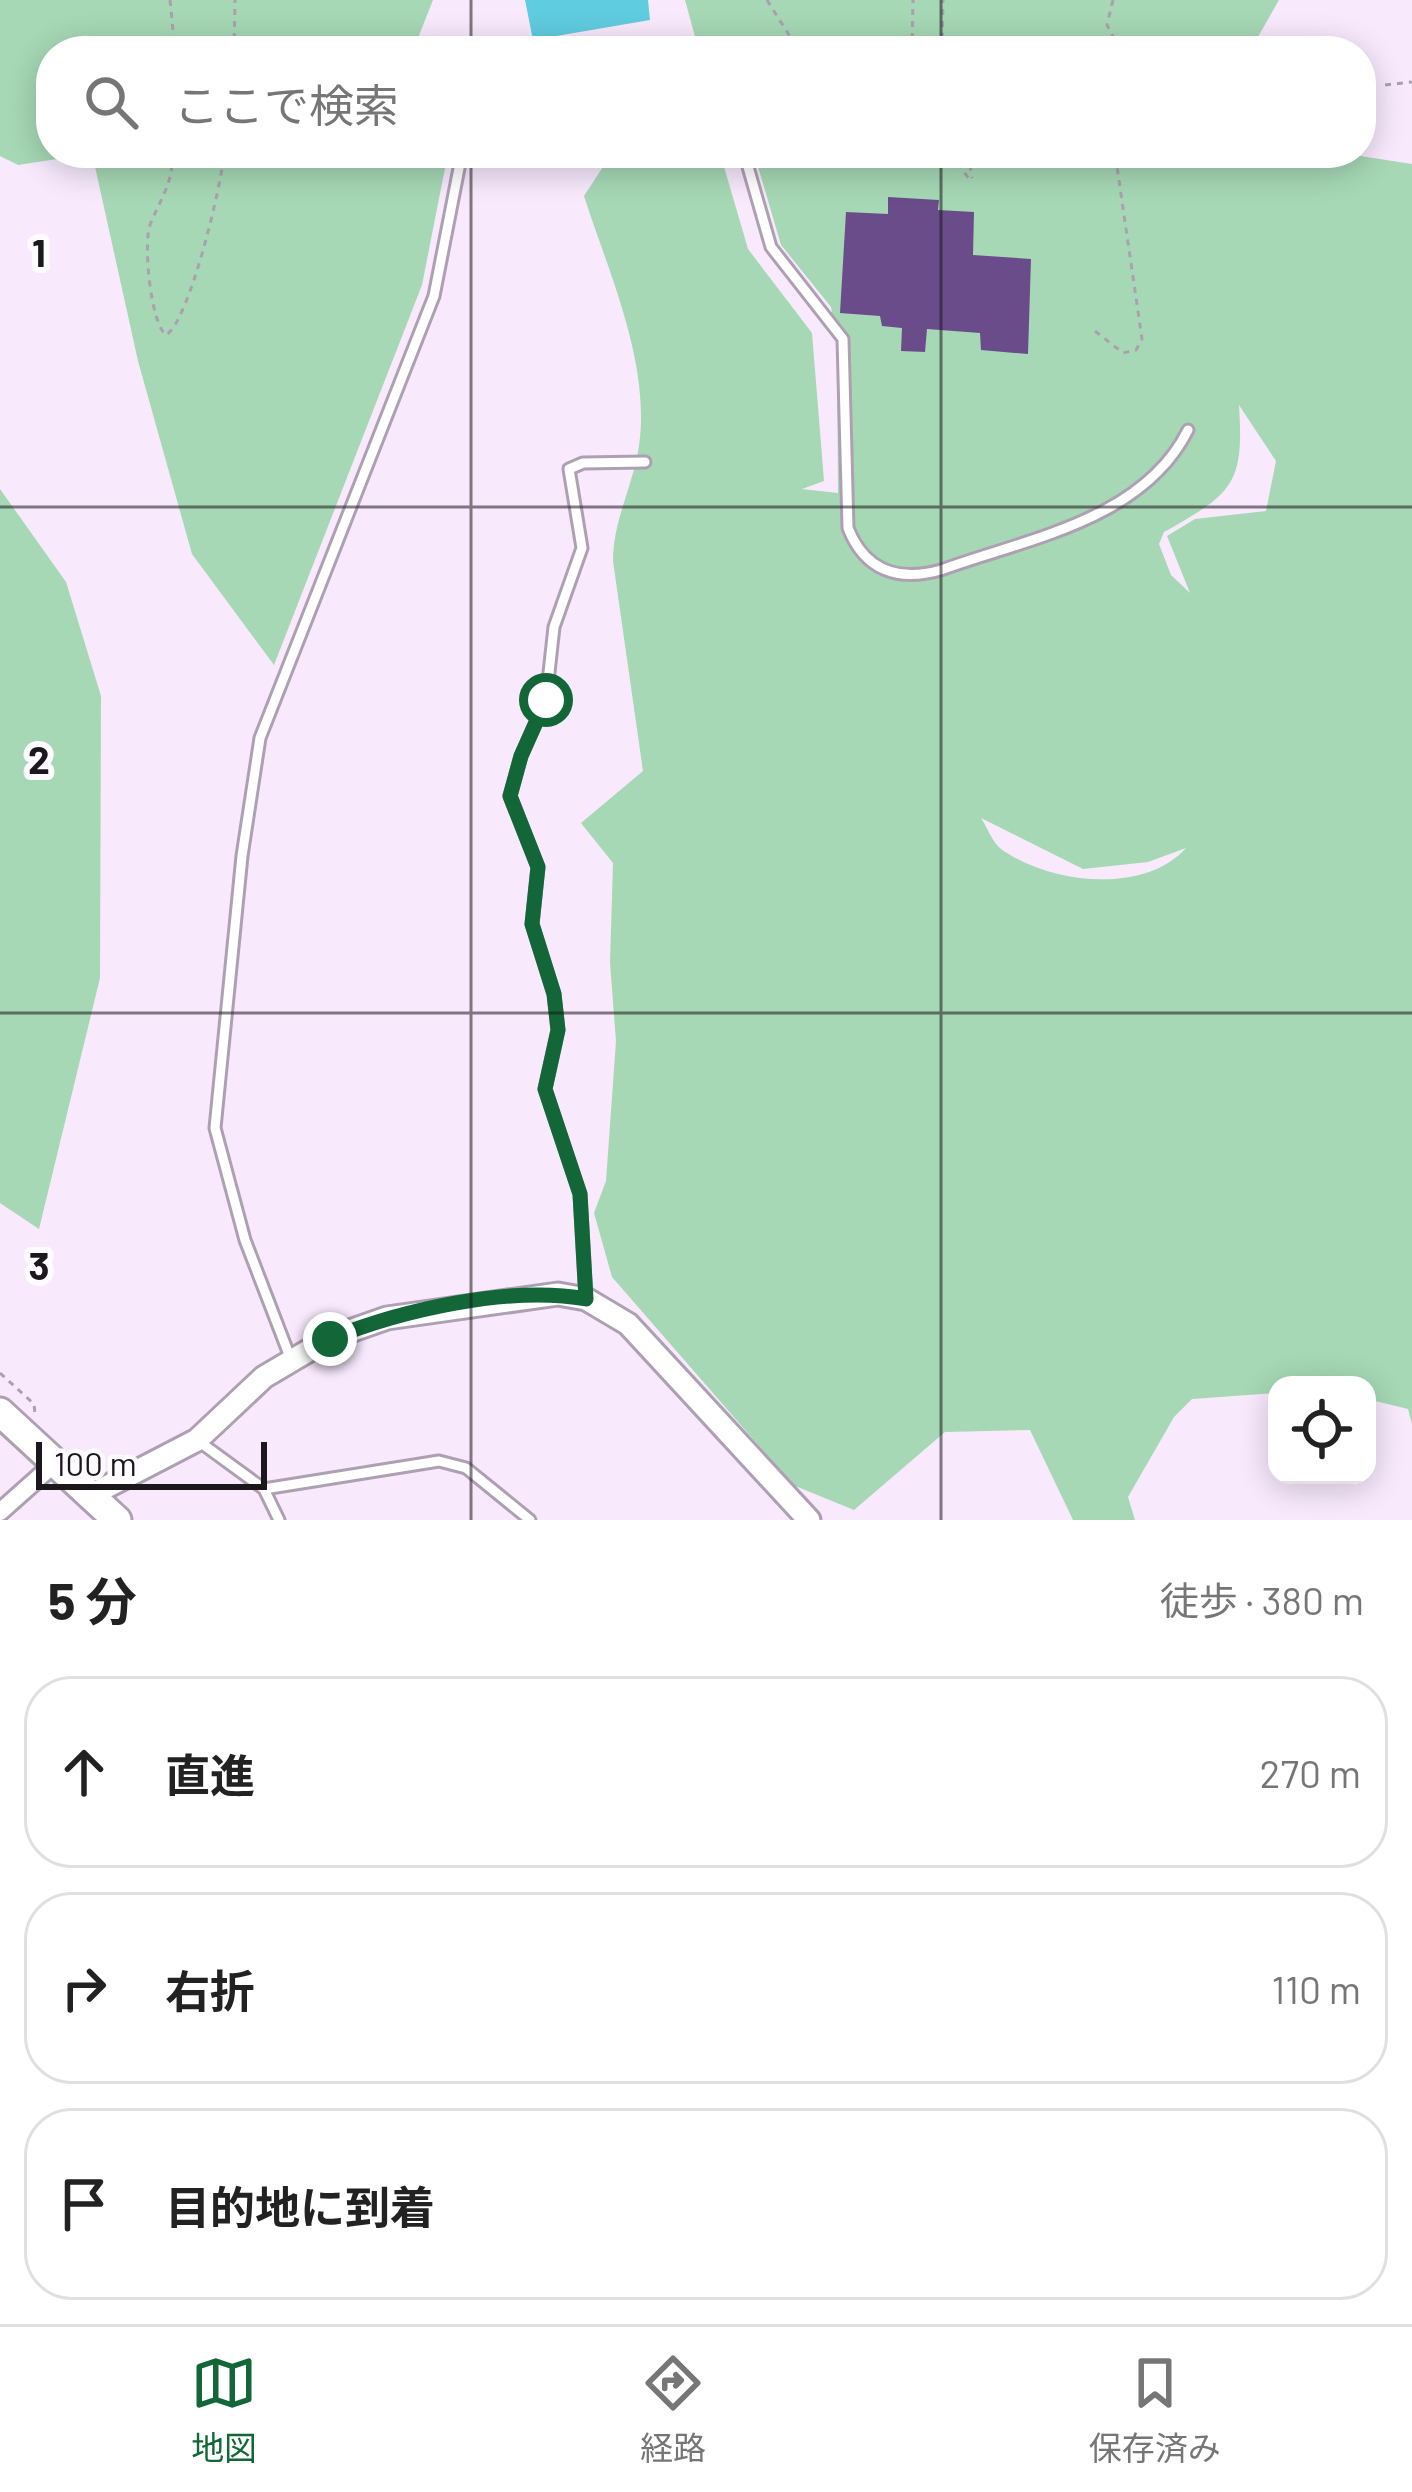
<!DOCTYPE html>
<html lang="ja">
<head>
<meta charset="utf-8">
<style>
	body { margin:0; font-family:Barlow,"Noto Sans JP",sans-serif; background:#f6f6f6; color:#222 }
	.controls { position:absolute; right:36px; bottom:36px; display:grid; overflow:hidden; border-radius:24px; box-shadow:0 6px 30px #0003 }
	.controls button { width:108px; height:108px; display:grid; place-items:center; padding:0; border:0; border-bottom:3px solid #e0e0e0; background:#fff; color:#222; font:60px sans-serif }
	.scale { position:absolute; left:36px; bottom:30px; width:231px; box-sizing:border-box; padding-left:12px; border:6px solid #1c171d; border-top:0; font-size:33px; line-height:42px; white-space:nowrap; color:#1c171d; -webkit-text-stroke:9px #fefbff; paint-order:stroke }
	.stop { position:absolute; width:36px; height:36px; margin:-27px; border:9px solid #126637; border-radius:50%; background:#fff }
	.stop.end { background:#126637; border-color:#fff; box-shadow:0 3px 12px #0008 }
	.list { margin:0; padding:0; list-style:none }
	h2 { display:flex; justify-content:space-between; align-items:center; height:156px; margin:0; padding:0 48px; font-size:51px }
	h2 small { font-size:39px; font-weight:400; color:#767676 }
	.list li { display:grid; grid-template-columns:78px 1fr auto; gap:36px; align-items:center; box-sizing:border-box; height:192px; margin:0 24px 24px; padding:0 24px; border:3px solid #e0e0e0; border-radius:48px }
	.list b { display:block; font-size:45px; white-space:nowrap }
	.list em { font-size:39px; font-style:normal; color:#767676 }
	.icon { flex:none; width:66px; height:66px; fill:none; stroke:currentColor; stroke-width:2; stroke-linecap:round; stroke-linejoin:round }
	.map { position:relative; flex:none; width:1412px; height:1520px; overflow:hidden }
	.search { position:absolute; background:#fff; box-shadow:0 6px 30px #0003; left:36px; right:36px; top:36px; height:132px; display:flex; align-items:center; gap:30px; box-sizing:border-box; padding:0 42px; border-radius:48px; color:#767676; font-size:45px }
	.sheet { height:804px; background:#fff }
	nav { display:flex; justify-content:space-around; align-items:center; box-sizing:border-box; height:168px; border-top:3px solid #e0e0e0; background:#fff; font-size:33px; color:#767676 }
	nav a { display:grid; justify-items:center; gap:6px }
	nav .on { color:#126637 }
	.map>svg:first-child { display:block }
</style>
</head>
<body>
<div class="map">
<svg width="1412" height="1520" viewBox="0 0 1412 1520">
	<rect width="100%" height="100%" fill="#f8e9fd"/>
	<!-- green -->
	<g fill="#a6d8b5" fill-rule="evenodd">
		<polygon points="0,0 433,0 418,38 420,51 51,51 51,153 77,156 18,165 0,156"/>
		<polygon points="685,0 1279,0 1250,51 710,51 697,44"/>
		<polygon points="92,153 448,153 422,285 274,665 192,554 138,361"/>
		<path d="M612,153H720L748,249L812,333L824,481L802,489L838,493L837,342L831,307L781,245L754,153H1341L1412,164V1424L1408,1409L1367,1399V1385H1277V1393L1192,1399L1174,1417L1128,1497L1135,1520H1073L1030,1430L945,1432L854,1510L793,1485L612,1277L594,1213L606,1181L616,1041L610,963L613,863L581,823L643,771L613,561C613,522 631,490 638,452C653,368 609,274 584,196ZM1239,405L1276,461L1266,511L1195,519L1167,536L1190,593L1171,575L1159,544L1164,532C1234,493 1244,483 1239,405ZM981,818L1083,869L1148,862L1186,848C1144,895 1050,884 1001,849C993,843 987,827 981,818Z"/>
		<polygon points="0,489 66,582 101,696 100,978 39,1229 0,1203"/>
	</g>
	<!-- water -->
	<polygon fill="#60ccdf" points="525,0 648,0 650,20 533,40"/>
	<!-- building -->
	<polygon fill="#6b4c8a" points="888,197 939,200 938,210 974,212 973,255 1031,259 1028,354 981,350 980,333 927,329 925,352 901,351 902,328 882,326 880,316 840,313 846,212 888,214"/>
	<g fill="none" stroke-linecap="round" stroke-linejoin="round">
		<!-- service casing -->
		<g stroke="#aea0b3" stroke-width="15">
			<g id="service">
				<polyline points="669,51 684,51"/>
				<path d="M744,153L771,247L843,339L848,528C865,571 898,582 941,570C1029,538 1143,520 1188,430"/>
				<polyline points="586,1299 580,1194 545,1089 558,1030 554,994 532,924 538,867 510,796 521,756 546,700 554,627 582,548 569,469 583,463 645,462"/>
				<polyline points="290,1357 245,1240 215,1128 242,856 260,738 434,296 462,153"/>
				<polyline points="197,1440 264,1489 279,1520"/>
				<polyline points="264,1489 439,1461 466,1468 530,1520"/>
			</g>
		</g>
		<!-- minor casing -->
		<g stroke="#aea0b3" stroke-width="22">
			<polyline id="minor" points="0,1512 55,1463"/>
		</g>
		<!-- tertiary casing -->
		<g stroke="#aea0b3" stroke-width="27">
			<polyline id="tertiary" points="89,1496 197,1440 264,1377 330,1338 387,1318 558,1294 586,1299 628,1324 809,1520"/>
		</g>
		<!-- trunk casing -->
		<g stroke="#aea0b3" stroke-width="33">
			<polyline id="trunk" points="0,1412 117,1520"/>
		</g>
		<!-- path -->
		<g stroke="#aba0af" stroke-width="3" stroke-dasharray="6 6" stroke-linecap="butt">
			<polyline points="170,0 175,51"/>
			<polyline points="767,0 799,51"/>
			<polyline points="1113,0 1107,25 1120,51"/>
			<polyline points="234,51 235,0"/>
			<polyline points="912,51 913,0"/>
			<polyline points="942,51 943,0"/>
			<polyline points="1385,85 1412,82"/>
			<path d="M172,153C174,183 160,199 150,225C143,245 151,324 166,335C189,322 222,184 224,153"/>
			<polyline points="951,153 969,179"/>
			<polyline points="968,153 972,178"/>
			<polyline points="1095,331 1123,353 1136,350 1142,339 1115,153"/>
			<polyline points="0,1373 34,1404 35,1414"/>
		</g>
		<!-- service -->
		<use href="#service" stroke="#fff" stroke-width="9"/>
		<!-- minor -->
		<use href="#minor" stroke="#fff" stroke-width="16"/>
		<!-- tertiary -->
		<use href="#tertiary" stroke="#fff" stroke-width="21"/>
		<!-- trunk -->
		<use href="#trunk" stroke="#fff" stroke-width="27"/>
	</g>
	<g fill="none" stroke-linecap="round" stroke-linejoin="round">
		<!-- route -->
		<path stroke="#126637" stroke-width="15" d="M330,1339C401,1310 511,1285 586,1299L580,1194L545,1089L558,1030L554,994L532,924L538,867L510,796L521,756L546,700"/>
	</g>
	<!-- grid -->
	<path fill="none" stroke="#1c171d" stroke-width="3" stroke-opacity="0.55" d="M471,0V51M941,0V51M471,153V1520M941,153V1520M0,507H1412M0,1013H1412"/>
	<g font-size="39" text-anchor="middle" font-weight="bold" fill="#1c171d" stroke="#fefbff" stroke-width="12" stroke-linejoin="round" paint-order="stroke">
		<text x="39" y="267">1</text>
		<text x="39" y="774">2</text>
		<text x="39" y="1280">3</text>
	</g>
</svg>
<div class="controls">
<button><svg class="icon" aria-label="locate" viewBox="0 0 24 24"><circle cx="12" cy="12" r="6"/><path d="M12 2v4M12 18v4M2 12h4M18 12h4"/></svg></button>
</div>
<div class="scale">100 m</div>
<div class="stop" style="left:546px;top:700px"></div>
<div class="stop end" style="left:330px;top:1339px"></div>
<div class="search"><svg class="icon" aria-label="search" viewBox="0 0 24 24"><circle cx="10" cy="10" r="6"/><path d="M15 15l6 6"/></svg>ここで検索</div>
</div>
<section class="sheet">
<h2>5 分<small>徒歩 · 380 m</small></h2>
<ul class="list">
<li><svg class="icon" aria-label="ahead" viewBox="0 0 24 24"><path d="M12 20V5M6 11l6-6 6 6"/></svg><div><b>直進</b></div><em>270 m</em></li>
<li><svg class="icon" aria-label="right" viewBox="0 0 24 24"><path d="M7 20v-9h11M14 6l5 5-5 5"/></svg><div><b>右折</b></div><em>110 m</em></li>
<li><svg class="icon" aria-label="arrive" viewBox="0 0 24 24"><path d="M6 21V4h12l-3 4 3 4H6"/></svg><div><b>目的地に到着</b></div></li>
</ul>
</section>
<nav>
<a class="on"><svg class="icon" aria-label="map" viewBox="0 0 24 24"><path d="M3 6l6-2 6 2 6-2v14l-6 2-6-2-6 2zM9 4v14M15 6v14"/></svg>地図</a>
<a><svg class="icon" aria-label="directions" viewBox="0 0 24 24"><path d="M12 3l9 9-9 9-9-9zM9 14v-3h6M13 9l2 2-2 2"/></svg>経路</a>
<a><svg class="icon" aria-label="saved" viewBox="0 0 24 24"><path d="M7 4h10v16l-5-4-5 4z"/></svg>保存済み</a>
</nav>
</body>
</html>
